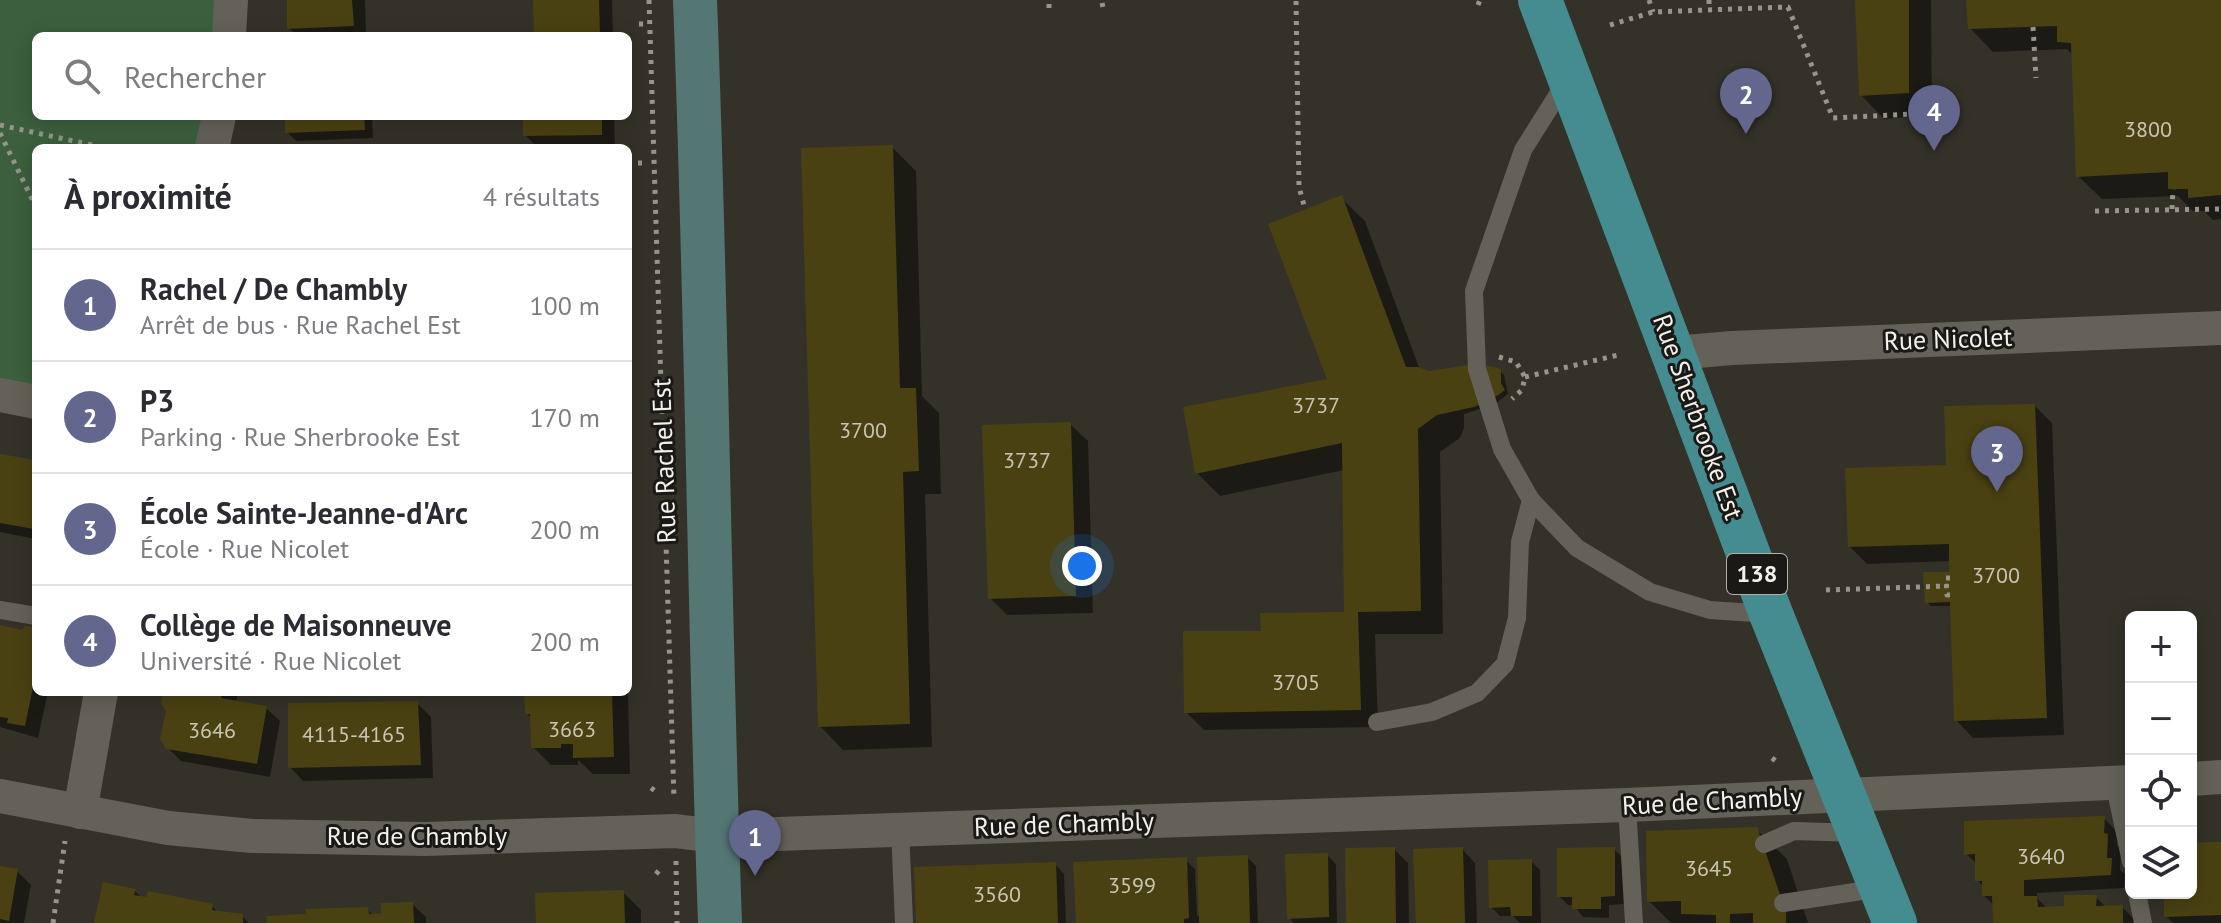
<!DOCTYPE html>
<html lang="fr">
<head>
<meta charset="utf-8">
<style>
	body { margin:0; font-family:"PT Sans",sans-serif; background:#f2f2f3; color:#2b2b33 }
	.controls { position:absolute; right:24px; bottom:24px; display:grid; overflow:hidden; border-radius:12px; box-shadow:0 4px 20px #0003 }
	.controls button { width:72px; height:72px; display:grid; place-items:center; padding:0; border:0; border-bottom:2px solid #e1e1e2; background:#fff; color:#2b2b33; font:40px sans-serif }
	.you { position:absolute; left:1082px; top:566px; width:28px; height:28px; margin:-20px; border:6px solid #fff; border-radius:50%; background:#1a73e8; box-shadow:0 0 0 12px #1a73e833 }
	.badge { display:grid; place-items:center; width:52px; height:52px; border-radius:50%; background:#63678d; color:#fff; font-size:26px; font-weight:700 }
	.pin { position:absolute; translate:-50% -66px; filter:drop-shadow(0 2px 4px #0008) }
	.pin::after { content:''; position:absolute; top:42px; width:28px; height:24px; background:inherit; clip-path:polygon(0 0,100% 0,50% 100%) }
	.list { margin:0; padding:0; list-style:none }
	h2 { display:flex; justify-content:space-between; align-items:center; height:104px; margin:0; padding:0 32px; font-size:34px }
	h2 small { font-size:26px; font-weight:400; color:#7c7c81 }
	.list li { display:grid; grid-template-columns:52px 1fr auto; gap:24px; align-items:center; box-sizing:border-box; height:112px; padding:0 32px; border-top:2px solid #e1e1e2 }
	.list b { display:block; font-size:30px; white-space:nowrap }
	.list p { margin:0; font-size:26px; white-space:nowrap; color:#7c7c81 }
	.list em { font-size:26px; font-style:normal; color:#7c7c81 }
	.icon { flex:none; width:44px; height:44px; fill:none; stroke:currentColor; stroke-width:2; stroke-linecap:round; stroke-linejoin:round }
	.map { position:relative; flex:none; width:2221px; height:923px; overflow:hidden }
	.search { position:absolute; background:#fff; box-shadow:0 4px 20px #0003; left:32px; top:32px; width:600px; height:88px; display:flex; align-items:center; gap:20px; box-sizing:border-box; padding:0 28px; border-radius:12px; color:#7c7c81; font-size:30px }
	.panel { position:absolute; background:#fff; box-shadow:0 4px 20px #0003; left:32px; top:144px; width:600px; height:552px; border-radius:12px }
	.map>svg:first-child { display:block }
</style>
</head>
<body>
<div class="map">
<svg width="2221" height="923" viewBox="0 0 2221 923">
	<rect width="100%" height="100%" fill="#343228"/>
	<!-- green -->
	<polygon fill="#3c603e" points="0,0 231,0 229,36 36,36 36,116 219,116 212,148 36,148 36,402 0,395"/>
	<!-- shadow -->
	<g fill="#0007">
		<polygon points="289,0 365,0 366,36 297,36 289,28"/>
		<polygon points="535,0 612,0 613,36 536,36"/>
		<polygon points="1857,0 1931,0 1932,115 1884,119 1861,95"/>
		<polygon points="1968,0 2221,0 2221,219 2213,220 2204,211 2193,211 2178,196 2102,199 2078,176 2074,56 2067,49 1993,52 1970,28"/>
		<polygon points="287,116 372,116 373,138 296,141 287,132"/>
		<polygon points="525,116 614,116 615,148 538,148 525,135"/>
		<polygon points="892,147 916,171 922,396 939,413 941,494 925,494 932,747 843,750 820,726"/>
		<polygon points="1341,198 1365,221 1420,370 1428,373 1500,371 1504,375 1508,394 1495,404 1464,414 1464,428 1460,438 1440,452 1443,634 1375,634 1378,727 1204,730 1186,712 1263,633 1349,614 1344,470 1220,496 1197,473 1330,381"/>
		<polygon points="2035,406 2052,423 2064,735 1973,738 1956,720 1952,606 1931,606 1927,602 1952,577 1951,561 1867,564 1850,547 1948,467"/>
		<polygon points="1070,424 1088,441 1093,613 1007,615 990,598"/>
		<polygon points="0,456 36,463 36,539 0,532"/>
		<polygon points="0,627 24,633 36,629 36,692 48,692 38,738 0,727"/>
		<polygon points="165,692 238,692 236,703 266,708 280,721 270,777 181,761 167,747 168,711"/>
		<polygon points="526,692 628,692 630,774 593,774 578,760 578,765 551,765 533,747 532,719 527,713"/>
		<polygon points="417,703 431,717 433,778 303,781 290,767"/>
		<polygon points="2104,818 2117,832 2117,845 2121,849 2120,870 2125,874 2124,888 2037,893 2037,898 2047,908 2066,908 2096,897 2106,907 2122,907 2138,923 1995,923 1995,906 1984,896 1984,887 1977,880 1977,864 1966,854"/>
		<polygon points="1756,829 1787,859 1808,923 1671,923 1649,901"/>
		<polygon points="2221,843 2221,923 2173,923 2166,916 2166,893 2191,893 2191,844"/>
		<polygon points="1394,849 1408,863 1409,923 1348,923"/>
		<polygon points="1462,849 1475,863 1477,923 1418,923"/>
		<polygon points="1614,849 1623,858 1624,904 1609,905 1609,918 1583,917 1574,905 1568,905 1559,896"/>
		<polygon points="1327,855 1336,864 1337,923 1294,923 1289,918"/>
		<polygon points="1247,857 1256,866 1258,923 1078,923 1186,860 1195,869 1197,916 1201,916"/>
		<polygon points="1531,861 1540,870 1541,923 1520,923 1513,916 1500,916 1491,907"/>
		<polygon points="1055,864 1064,874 1066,923 918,923"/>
		<polygon points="0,868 17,871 31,885 24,923 0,923"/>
		<polygon points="135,891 142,898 212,906 219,913 242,916 249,923 96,923"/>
		<polygon points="623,892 641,910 641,923 538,923"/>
		<polygon points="412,904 426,917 426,923 269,923 367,909 373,915"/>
	</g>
	<!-- building -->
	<g fill="#4a4113">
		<polygon points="287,0 352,0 354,26 287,29"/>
		<polygon points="533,0 599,0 600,36 534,36"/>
		<polygon points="1855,0 1909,0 1909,93 1859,96"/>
		<polygon points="1966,0 2221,0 2221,195 2188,198 2188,189 2168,189 2168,172 2076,177 2071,43 2057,42 2057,26 1968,29"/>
		<polygon points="285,116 364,116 365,130 285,133"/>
		<polygon points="523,116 602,116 602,135 523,136"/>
		<polygon points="893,145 900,388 916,388 919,471 903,472 910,724 818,727 801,148"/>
		<polygon points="1342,195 1406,367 1418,367 1429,371 1475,364 1488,366 1501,369 1501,383 1505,390 1491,400 1474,407 1437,415 1418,429 1421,611 1358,612 1361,710 1184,713 1183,631 1261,631 1260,613 1344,612 1342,443 1195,474 1183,407 1327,379 1268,224"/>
		<polygon points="2035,404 2047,718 1954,721 1950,602 1925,603 1923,572 1949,572 1949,544 1848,547 1845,468 1946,465 1944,406"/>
		<polygon points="1071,422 1076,596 988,599 982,425"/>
		<polygon points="0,454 36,460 36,535 33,534 34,529 0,523"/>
		<polygon points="0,625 22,630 25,626 36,627 36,672 25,726 7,723 8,718 0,717"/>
		<polygon points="163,692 223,692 221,698 267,706 257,764 166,749 160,739 166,712 161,703"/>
		<polygon points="524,692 612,692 614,757 573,758 573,744 561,744 561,748 531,748 530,714 525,714"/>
		<polygon points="418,701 421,765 288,768 288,703"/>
		<polygon points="2105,816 2104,833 2108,834 2107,858 2112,858 2111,875 2024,880 2024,896 2037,896 2038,907 2064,906 2064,895 2097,895 2096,906 2123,905 2123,923 1993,923 1992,896 1982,896 1982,881 1975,881 1975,854 1964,855 1964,821"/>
		<polygon points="1757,827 1786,912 1786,923 1753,923 1753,913 1730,914 1730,923 1716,923 1716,915 1681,914 1681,901 1647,902 1646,831"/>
		<polygon points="2211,842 2221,842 2221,915 2164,917 2164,893 2191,893 2191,843"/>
		<polygon points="1395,847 1396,923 1346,923 1345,848"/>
		<polygon points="1463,847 1465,923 1416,923 1413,849"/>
		<polygon points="1615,847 1615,896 1601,897 1601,909 1572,909 1572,897 1557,897 1557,848"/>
		<polygon points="1328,853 1329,917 1287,919 1285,854"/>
		<polygon points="1248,855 1250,923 1199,923 1197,857"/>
		<polygon points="1187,857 1189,918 1184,919 1184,923 1076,923 1073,862"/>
		<polygon points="1532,859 1532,916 1511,916 1510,907 1489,908 1488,860"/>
		<polygon points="1056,862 1058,923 916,923 914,867"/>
		<polygon points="0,866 18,869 9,921 0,919"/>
		<polygon points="103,882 136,889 134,895 146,897 148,891 213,904 212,910 243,914 243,923 94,923"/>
		<polygon points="624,890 625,923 536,923 535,893"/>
		<polygon points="413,902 414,923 267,923 266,916 306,914 306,909 368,907 369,914 381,913 381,903"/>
	</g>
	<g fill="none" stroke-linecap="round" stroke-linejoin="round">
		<!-- path -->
		<g stroke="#96948d" stroke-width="5" stroke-dasharray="4 6" stroke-linecap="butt">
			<polyline points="649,0 674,799"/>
			<polyline points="1649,0 1653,12"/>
			<polyline points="1709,0 1709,10"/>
			<polyline points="1296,1 1299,187 1305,209"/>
			<polyline points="1102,3 1103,7"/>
			<polyline points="1049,4 1049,8"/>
			<polyline points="1478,5 1480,0"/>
			<polyline points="639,24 644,24"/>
			<polyline points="1610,25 1653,12 1788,7 1833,118 1933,113"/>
			<polyline points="2033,27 2036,78"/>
			<polyline points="0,125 106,148"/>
			<polyline points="0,133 36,207"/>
			<polyline points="628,163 643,163"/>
			<polyline points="2172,209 2173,189"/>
			<polyline points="2095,211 2221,209"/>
			<polyline points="1499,357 1516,362 1525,377 1522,390 1512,399"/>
			<polyline points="1525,377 1618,355"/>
			<polyline points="1950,578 1946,578 1947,595 1950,595"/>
			<polyline points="1826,590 1947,586"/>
			<polyline points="1772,758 1776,761"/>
			<polyline points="651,788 658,793"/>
			<polyline points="676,861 677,923"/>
			<polyline points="656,874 662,867"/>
			<polyline points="53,923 65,841"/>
		</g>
		<!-- lane -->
		<g stroke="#646258" stroke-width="18">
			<polyline points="1567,80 1523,150 1474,291 1477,369 1502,449 1531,500 1577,548 1650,592 1710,610 1769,614"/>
			<polyline points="0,610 36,616"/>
			<polyline points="1377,722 1432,712 1477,693 1505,664 1517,618 1520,542 1531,500"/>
			<polyline points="2114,782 2131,862"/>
			<polyline points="1627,805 1634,923"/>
			<polyline points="900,829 904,923"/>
			<polyline points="1764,844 1794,831 1858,833"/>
			<polyline points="2137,893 2143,923"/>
			<polyline points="1783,903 1881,888"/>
		</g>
		<!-- street -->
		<g stroke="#646258" stroke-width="34">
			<polyline points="229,36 231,0"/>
			<polyline points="212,148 219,116"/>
			<polyline points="1675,353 1732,348 2221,328"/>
			<polyline points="0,395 36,402"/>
			<polyline points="2191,779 2221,777"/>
			<polyline points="0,796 168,828 252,836 425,839 676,831 717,836 1627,805 2131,782"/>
			<polyline points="80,812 101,692"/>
		</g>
		<!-- secondary -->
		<path stroke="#547774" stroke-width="44" d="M695,0C707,308 709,615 720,923"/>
		<!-- primary -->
		<polyline stroke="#458c90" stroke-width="44" points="1540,0 1771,614 1895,923"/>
	</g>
	<g text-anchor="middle" stroke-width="6" stroke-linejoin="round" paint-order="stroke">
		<!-- number labels -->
		<g font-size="22" fill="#c8c5b5">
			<text x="2148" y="137">3800</text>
			<text x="1316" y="413">3737</text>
			<text x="863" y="438">3700</text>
			<text x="1027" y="468">3737</text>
			<text x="1996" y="583">3700</text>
			<text x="1296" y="690">3705</text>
			<text x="572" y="737">3663</text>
			<text x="212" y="738">3646</text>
			<text x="354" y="742">4115-4165</text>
			<text x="2041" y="864">3640</text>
			<text x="1709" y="876">3645</text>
			<text x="1132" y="893">3599</text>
			<text x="997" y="902">3560</text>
		</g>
		<!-- shield labels -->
		<rect fill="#1a1915" stroke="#b1b0ab" stroke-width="2" x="1727" y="554" width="60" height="40" rx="6"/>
		<g font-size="24" font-weight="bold" fill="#f2f1eb">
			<text x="1757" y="582">138</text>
		</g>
		<!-- street labels -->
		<g font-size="26" fill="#f2f1eb" stroke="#1a1915">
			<text transform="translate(1948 339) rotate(-2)" y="9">Rue Nicolet</text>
			<text transform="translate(1698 417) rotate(70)" y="9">Rue Sherbrooke Est</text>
			<text transform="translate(664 461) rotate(-92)" y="9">Rue Rachel Est</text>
			<text transform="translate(1712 801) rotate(-3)" y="9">Rue de Chambly</text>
			<text transform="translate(1064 824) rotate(-2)" y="9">Rue de Chambly</text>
			<text x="417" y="845">Rue de Chambly</text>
		</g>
	</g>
</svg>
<div class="controls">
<button>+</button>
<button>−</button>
<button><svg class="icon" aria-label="locate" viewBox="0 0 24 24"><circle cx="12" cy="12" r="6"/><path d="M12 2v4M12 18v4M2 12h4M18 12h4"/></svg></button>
<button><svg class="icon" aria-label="layers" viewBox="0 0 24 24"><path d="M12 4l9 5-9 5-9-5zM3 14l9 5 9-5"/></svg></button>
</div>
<div class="you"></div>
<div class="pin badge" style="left:755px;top:876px">1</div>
<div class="pin badge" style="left:1746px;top:134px">2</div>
<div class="pin badge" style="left:1997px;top:492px">3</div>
<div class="pin badge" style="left:1934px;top:151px">4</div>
<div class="search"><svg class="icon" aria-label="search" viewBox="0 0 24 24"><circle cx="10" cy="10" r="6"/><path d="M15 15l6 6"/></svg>Rechercher</div>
<section class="panel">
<h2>À proximité<small>4 résultats</small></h2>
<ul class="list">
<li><span class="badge">1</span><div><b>Rachel / De Chambly</b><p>Arrêt de bus · Rue Rachel Est</p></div><em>100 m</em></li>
<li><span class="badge">2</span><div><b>P3</b><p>Parking · Rue Sherbrooke Est</p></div><em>170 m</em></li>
<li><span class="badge">3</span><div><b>École Sainte-Jeanne-d'Arc</b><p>École · Rue Nicolet</p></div><em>200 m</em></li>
<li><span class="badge">4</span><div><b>Collège de Maisonneuve</b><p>Université · Rue Nicolet</p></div><em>200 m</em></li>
</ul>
</section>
</div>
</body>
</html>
